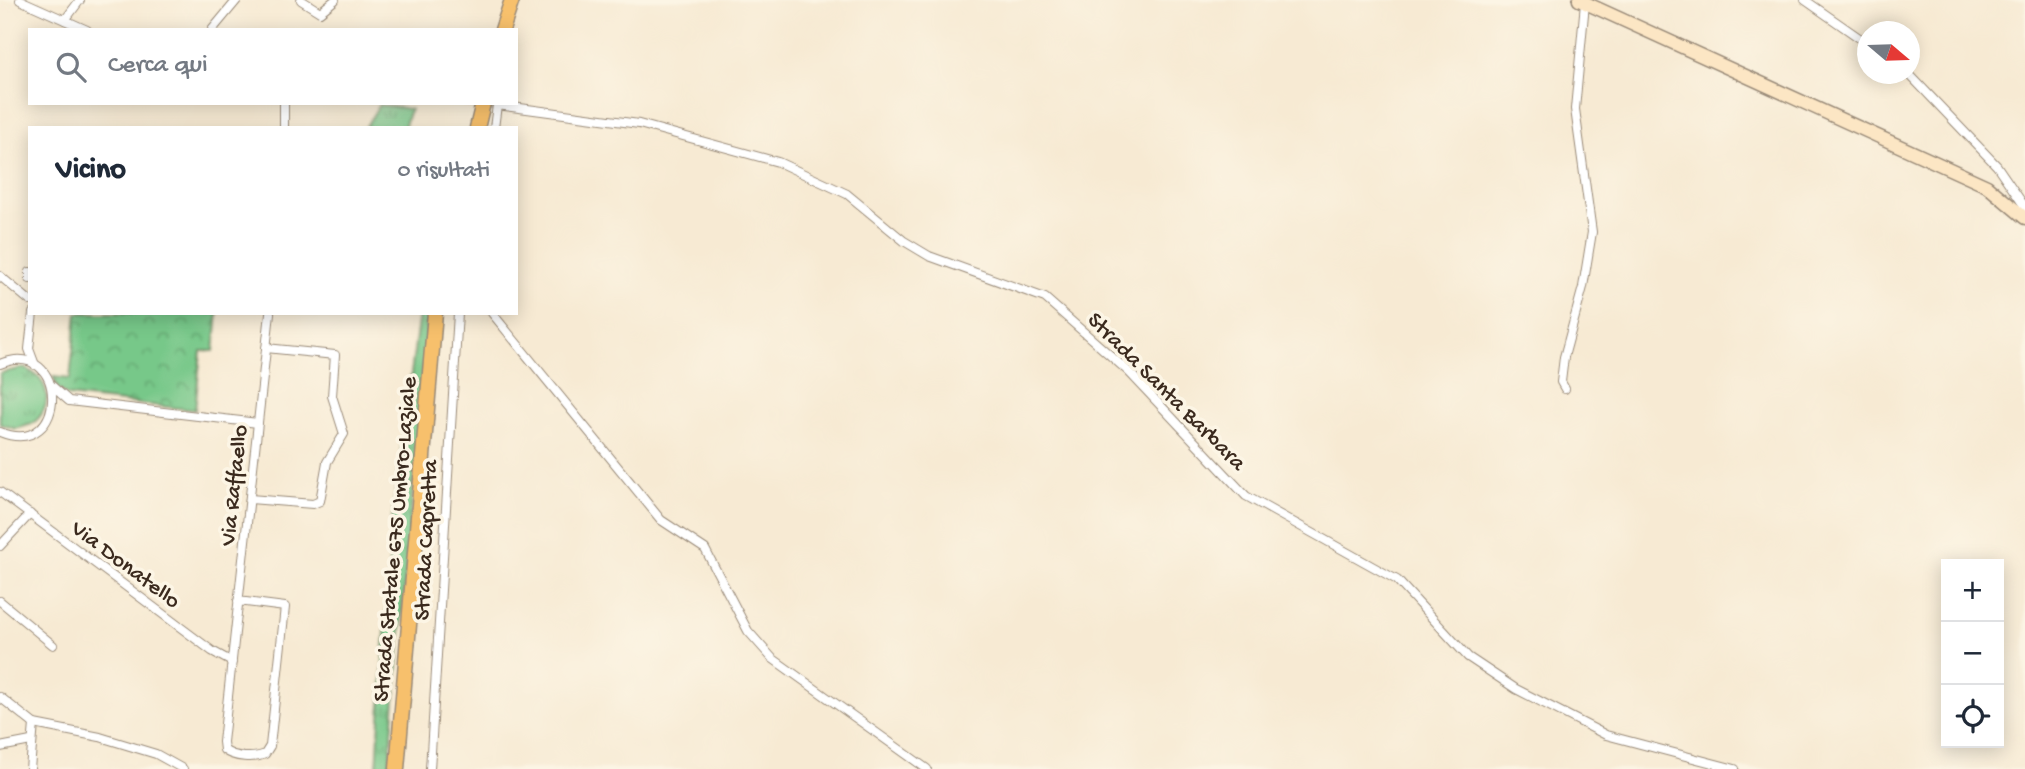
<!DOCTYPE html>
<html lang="it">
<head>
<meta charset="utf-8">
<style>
	body { margin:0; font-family:"Gochi Hand",sans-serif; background:#f2f2f3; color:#1f2937 }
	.controls { position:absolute; right:21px; bottom:21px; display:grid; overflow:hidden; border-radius:0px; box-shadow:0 4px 18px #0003 }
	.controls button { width:63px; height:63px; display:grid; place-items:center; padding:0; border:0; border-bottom:2px solid #e0e1e3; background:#fff; color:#1f2937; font:35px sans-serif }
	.compass { position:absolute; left:1857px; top:21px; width:63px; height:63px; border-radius:50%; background:#fff; box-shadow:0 4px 18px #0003; rotate:109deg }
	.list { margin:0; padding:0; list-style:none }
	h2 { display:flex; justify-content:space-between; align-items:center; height:91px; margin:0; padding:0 28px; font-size:30px }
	h2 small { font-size:23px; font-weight:400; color:#747a83 }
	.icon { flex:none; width:38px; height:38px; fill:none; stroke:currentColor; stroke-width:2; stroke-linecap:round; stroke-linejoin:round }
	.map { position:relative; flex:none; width:2025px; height:769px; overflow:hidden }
	.search { position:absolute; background:#fff; box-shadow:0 4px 18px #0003; left:28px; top:28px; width:490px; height:77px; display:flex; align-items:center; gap:18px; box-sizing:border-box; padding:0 24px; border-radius:0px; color:#747a83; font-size:26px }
	.panel { position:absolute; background:#fff; box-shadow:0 4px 18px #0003; left:28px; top:126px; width:490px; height:189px; border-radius:0px }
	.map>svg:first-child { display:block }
</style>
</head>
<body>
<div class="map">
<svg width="2025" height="769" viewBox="0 0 2025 769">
	<defs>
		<pattern id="grass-tufts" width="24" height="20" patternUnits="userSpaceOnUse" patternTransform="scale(1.75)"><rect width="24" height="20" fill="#77c889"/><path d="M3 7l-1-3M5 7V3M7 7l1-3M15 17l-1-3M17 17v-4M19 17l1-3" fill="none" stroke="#63a36f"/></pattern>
		<pattern id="park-crowns" width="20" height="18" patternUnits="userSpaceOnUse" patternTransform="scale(1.75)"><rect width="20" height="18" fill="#77c889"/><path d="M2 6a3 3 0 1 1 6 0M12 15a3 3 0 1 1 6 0" fill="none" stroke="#63a36f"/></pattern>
	</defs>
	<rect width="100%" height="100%" fill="#fcf5e5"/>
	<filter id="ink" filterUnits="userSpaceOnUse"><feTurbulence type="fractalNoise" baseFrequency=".0143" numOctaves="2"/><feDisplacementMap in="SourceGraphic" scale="14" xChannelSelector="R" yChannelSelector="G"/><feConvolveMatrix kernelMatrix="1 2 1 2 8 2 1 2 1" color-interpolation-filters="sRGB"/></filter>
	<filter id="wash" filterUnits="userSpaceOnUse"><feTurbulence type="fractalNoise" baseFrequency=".00686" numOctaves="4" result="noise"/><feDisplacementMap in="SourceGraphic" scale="28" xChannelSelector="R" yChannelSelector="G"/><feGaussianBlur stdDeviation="1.57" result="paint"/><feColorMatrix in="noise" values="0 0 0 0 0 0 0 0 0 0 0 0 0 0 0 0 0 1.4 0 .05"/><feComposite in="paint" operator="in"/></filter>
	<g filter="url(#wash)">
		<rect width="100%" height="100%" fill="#f7ead3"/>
		<!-- grass -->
		<g fill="url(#grass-tufts)" stroke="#597954" stroke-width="2">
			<polygon points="379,105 410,109 404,128 365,128"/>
			<polygon points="419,313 428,313 389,769 377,769 392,519"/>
			<path d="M23,368C50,377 55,407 32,424L16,429L0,424V373Z"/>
		</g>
		<!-- park -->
		<polygon fill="url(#park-crowns)" stroke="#597954" stroke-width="2" points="77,313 218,313 214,351 201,351 195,410 68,396 58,389 53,377 70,379"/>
	</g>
	<g filter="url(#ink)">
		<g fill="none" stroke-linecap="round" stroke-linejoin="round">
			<!-- minor-tunnel -->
			<polyline stroke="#d1c4af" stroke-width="8" stroke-dasharray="8 4" stroke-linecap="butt" points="464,103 497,105"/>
			<!-- minor casing -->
			<g stroke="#998a78" stroke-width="10">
				<g id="minor">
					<polyline points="20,0 87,30"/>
					<polyline points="301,0 320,12 335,0"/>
					<polyline points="1805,0 1868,44"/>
					<polyline points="65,20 80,0"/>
					<polyline points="212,30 237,0"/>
					<polyline points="1909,74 1997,166 2025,207"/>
					<polyline points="284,103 284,128"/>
					<polyline points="494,128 497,105 639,124 778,162 847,194 904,241 929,256 1045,298 1129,372 1246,496 1397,580 1468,657 1516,689 1606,735 1735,769"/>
					<polyline points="30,272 30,279"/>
					<polyline points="0,276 30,301"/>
					<polyline points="33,313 29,349 35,365"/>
					<polyline points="492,313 661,520 705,549 748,631 772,658 927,769"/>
					<path d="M0,364C69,336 70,460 0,432"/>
					<polyline points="52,386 69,401 258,423"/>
					<polyline points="1565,389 1561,382 1564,357 1583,287 1592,232 1575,109 1585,3"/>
					<polyline points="0,492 212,651 232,662"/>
					<polyline points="250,499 313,504 320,501 327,462 344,434 332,396 335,355 266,348"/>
					<polyline points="0,546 30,514"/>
					<polyline points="0,601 53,645"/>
					<path d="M238,601L285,607L270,746L265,754C254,759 234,758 224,750L223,742L270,313"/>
					<polyline points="0,697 34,724 100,737 156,754 183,769"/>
					<polyline points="0,747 31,741"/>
					<polyline points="30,769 34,724"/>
					<polyline points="430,769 458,313"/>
				</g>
			</g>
			<!-- secondary casing -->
			<g stroke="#998a78" stroke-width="15">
				<polyline id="secondary" points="1579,0 1987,186 2025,218"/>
			</g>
			<!-- trunk casing -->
			<g stroke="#998a78" stroke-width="17">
				<g id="trunk">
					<polyline points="502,30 512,0"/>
					<polyline points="477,128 483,103"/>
					<polyline points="397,769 435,313"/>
				</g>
			</g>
			<!-- minor -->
			<use href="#minor" stroke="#fff" stroke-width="8"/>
			<!-- secondary -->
			<use href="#secondary" stroke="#fce6c4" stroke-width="12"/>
			<!-- trunk -->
			<use href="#trunk" stroke="#f7c06c" stroke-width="14"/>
		</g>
	</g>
	<g text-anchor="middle" stroke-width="7" stroke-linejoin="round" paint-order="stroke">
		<!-- street labels -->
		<g font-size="23" fill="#3b2a1e" stroke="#fcf5e5">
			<text transform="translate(1168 390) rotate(45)" y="8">Strada Santa Barbara</text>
			<text transform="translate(232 485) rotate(-84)" y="8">Via Raffaello</text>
			<text transform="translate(393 539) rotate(-85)" y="8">Strada Statale 675 Umbro-Laziale</text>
			<text transform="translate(424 540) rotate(-87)" y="8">Strada Capretta</text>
			<text transform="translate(127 563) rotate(37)" y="8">Via Donatello</text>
		</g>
	</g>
</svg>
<div class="controls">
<button>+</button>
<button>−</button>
<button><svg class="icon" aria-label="locate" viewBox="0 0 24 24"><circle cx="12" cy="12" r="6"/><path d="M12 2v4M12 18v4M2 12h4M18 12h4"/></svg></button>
</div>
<svg class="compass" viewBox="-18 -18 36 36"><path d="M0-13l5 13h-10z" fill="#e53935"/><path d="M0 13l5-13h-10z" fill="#747a83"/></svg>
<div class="search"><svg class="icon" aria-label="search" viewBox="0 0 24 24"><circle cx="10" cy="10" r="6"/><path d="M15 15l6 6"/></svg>Cerca qui</div>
<section class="panel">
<h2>Vicino<small>0 risultati</small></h2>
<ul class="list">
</ul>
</section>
</div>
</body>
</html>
